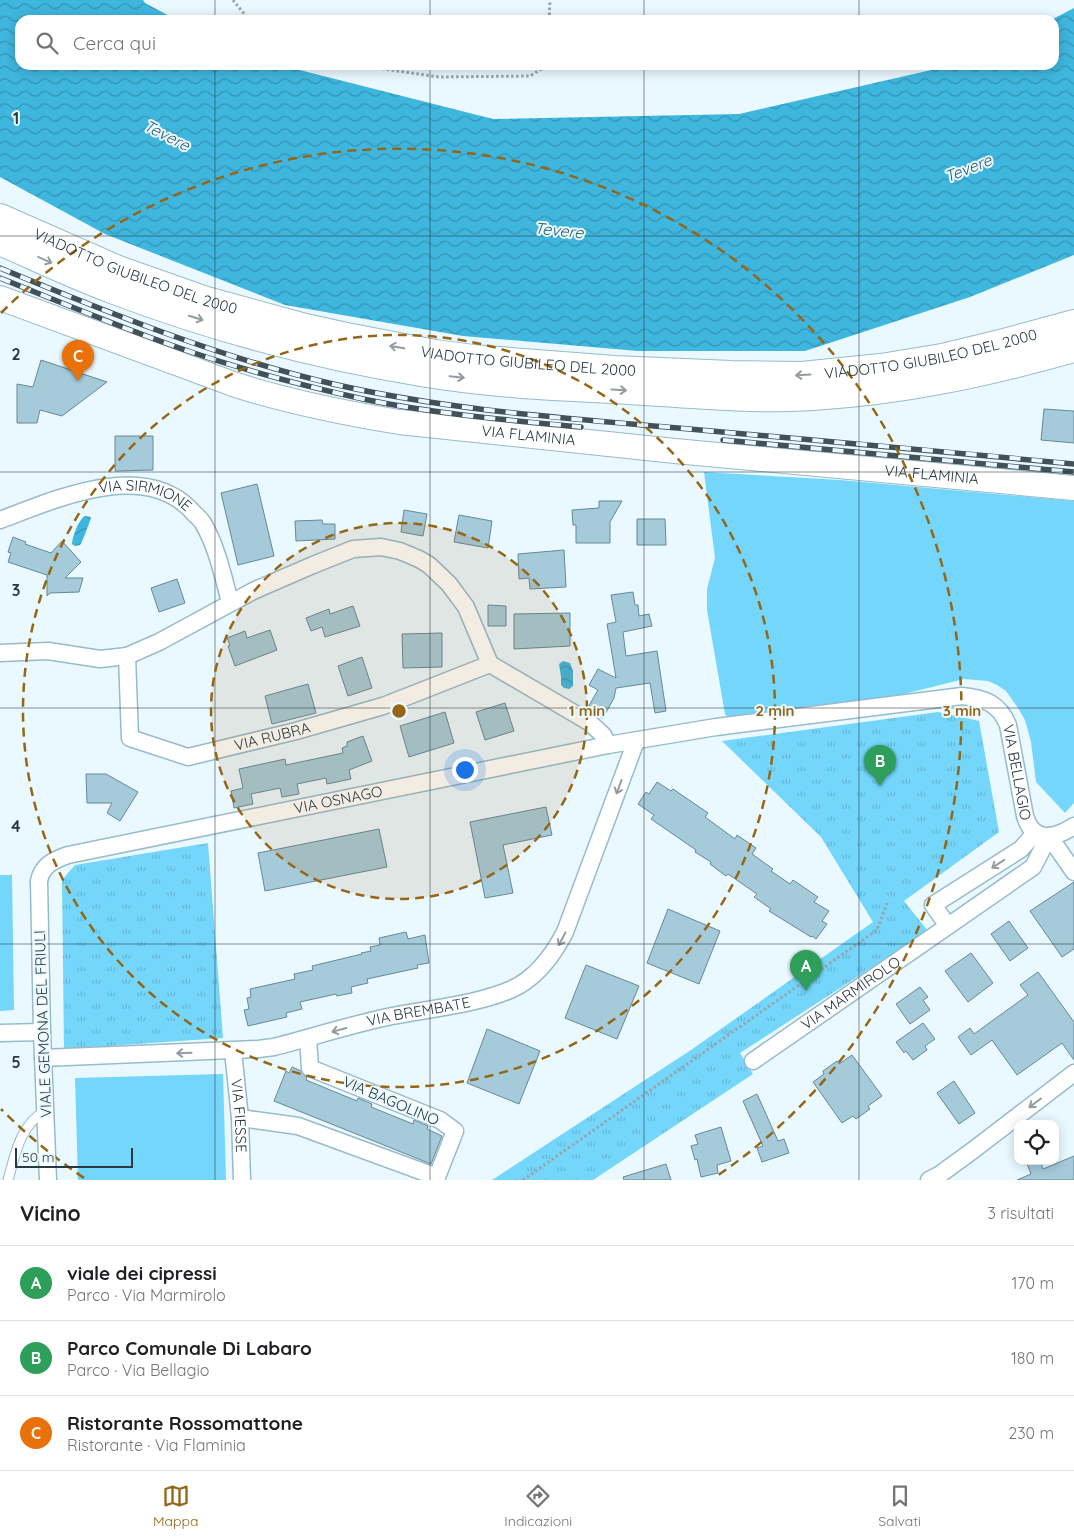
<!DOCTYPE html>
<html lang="it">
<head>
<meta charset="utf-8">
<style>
	body { margin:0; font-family:Quicksand,sans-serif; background:#f6f6f6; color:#202124 }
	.controls { position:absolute; right:15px; bottom:15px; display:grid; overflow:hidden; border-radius:10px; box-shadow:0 2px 12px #0003 }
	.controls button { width:45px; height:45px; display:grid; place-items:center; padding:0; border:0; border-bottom:1px solid #e0e0e0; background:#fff; color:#202124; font:25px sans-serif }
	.scale { position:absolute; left:15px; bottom:12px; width:118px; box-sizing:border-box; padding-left:5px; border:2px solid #2a393f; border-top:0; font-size:14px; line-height:18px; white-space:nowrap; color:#2a393f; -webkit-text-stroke:4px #eaf9ff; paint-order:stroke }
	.you { position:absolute; left:464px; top:769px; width:18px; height:18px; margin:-12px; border:4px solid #fff; border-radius:50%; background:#1a73e8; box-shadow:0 0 0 8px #1a73e833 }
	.badge { display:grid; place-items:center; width:32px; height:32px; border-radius:50%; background:#956616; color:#fff; font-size:16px; font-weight:700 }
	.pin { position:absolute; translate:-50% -41px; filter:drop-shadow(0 1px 2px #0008) }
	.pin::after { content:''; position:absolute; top:26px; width:18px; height:15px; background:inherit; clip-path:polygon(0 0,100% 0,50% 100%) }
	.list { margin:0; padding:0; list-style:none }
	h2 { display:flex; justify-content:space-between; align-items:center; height:65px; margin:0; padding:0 20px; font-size:21px }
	h2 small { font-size:16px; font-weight:400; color:#757577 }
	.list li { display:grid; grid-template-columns:32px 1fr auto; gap:15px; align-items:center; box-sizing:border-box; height:75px; padding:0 20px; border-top:1px solid #e0e0e0 }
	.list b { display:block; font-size:19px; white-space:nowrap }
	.list p { margin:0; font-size:16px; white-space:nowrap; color:#757577 }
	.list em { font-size:16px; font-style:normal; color:#757577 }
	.icon { flex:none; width:28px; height:28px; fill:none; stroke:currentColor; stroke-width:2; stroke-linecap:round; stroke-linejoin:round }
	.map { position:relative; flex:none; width:1074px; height:1180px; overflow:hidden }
	.search { position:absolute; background:#fff; box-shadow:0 2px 12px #0003; left:15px; right:15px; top:15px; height:55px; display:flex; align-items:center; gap:12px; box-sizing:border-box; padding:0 18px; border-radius:15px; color:#757577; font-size:19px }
	.sheet { height:290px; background:#fff }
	nav { display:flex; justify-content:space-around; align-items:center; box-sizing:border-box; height:70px; border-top:1px solid #e0e0e0; background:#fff; font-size:14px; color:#757577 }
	nav a { display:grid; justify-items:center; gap:2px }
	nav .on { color:#956616 }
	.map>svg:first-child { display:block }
</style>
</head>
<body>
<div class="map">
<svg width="1074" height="1180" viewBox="0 0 1074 1180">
	<defs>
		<pattern id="park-tufts" width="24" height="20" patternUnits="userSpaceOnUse" patternTransform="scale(1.25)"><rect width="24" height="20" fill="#74d6fb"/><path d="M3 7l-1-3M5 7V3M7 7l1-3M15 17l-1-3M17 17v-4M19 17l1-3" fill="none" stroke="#65b8d8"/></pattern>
		<pattern id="water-waves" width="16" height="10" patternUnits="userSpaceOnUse" patternTransform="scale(1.25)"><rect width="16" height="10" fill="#3fb6de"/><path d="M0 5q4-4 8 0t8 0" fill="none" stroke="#3595b5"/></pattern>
	</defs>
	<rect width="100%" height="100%" fill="#eaf9ff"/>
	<!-- green -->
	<g fill="#74d6fb">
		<polygon points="704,472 840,480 1074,501 1074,803 1065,813 1036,782 1031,742 1025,720 1018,708 1006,691 997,685 988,681 964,679 900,695 729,719 725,714 707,610 707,589 715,558"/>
		<polygon points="0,875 12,875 14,1010 0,1011"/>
		<polygon points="223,1074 226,1180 78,1180 75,1078"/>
	</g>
	<!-- park -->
	<g fill="url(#park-tufts)">
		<polygon points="938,712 979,721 999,832 904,901 928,931 740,1053 753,1074 593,1180 492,1180 691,1050 873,922 821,837 722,741"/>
		<polygon points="208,843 223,1038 64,1049 62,880 75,865"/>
	</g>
	<!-- water -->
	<g fill="url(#water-waves)">
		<polygon points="0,0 143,0 145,3 177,20 20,20 20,65 280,65 493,119 739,114 953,65 1054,65 1054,20 1051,20 1074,8 1074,255 970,297 805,351 638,351 463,336 285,305 105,234 0,177"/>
		<path d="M85,516L91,517C91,519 82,543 80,545L75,546L72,544C72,537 79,519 85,516Z"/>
		<polygon points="563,661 570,663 573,671 573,686 569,689 564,688 561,685 561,677 559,664"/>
	</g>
	<!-- building -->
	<g fill="#a5cad9" stroke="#658997">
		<polygon points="41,360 107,382 62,416 40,410 37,423 17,423 17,384 33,387"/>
		<polygon points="1044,409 1074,411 1074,443 1041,440"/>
		<polygon points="115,436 153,436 153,470 115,471"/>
		<polygon points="257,484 274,556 238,565 221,493"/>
		<polygon points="599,501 622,501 610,522 610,543 576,543 576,525 573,525 572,510 599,508"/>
		<polygon points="404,510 427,514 423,536 401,532"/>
		<polygon points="459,515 492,521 488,548 454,542"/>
		<polygon points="637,519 665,519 666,545 637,545"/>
		<polygon points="322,520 323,524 335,524 335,539 296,541 295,521"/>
		<polygon points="13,537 26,542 25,544 51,553 62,541 81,562 65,578 83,578 79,592 50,593 47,596 47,575 8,562 11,553 8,552"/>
		<polygon points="564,550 566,587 530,589 529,578 519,579 518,554"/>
		<polygon points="177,579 185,603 159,612 151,588"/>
		<polygon points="633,592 635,605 638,605 639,616 649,614 652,626 623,632 626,656 657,651 666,711 655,713 650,683 616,688 614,698 603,718 587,709 598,690 589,685 598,669 616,678 607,624 616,622 611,595"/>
		<polygon points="488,605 506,606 506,626 488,626"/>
		<polygon points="353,606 360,626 325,637 322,627 311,631 306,618 329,609 330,614"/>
		<polygon points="570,613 570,646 514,649 514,614"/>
		<polygon points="270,630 277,650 235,666 228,646 230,645 227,638 245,631 247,638"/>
		<polygon points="442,633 442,667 403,668 402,634"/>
		<polygon points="362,657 372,688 348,696 338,666"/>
		<polygon points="308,684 316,713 272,724 265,696"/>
		<polygon points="505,703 514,731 485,740 476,712"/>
		<polygon points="445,712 454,743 409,757 400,726"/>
		<polygon points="363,736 372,761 349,770 351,779 327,784 326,778 297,784 299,794 282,797 280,788 251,794 253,804 234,808 231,791 243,788 239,769 285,759 286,765 343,753 342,748 347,746 347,742"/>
		<polygon points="86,774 106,774 138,792 120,821 107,813 112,803 87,803"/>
		<polygon points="657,782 671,791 673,789 708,813 705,817 735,839 737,835 756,848 752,854 773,869 771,871 790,884 793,880 818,897 814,902 829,911 822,921 827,924 816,939 812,936 811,937 769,911 771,909 754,897 757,894 728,874 726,876 710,864 711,862 695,852 696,850 651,819 654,815 638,804 646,792 649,794"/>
		<polygon points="546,807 552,835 503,845 513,893 485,898 470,822"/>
		<polygon points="379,829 387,867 265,891 258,853"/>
		<polygon points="1074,882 1074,949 1062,957 1030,911"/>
		<polygon points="668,909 720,931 699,984 647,963"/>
		<polygon points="1009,921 1028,948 1010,961 991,934"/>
		<polygon points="406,932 408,939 425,935 429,963 417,965 418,968 367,979 368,983 351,987 352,993 337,996 336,994 300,1002 302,1009 286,1013 287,1017 248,1026 244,1010 249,1009 247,998 251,997 250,989 295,979 294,974 313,970 312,966 362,954 361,953 371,951 370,947 380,945 379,938"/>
		<polygon points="971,953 993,983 968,1002 945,971"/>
		<polygon points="586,965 639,986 617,1039 565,1018"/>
		<polygon points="1038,972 1074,1022 1074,1060 1062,1043 1017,1075 992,1040 971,1055 958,1037 970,1028 974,1034 1028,995 1020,985"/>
		<polygon points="920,987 928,997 923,1000 930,1010 910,1024 896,1004"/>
		<polygon points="923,1023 935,1039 925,1046 927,1050 913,1060 906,1051 904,1053 896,1042"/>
		<polygon points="487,1029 540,1051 519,1104 467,1083"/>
		<polygon points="852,1055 882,1096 868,1106 870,1109 856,1119 853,1116 842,1123 813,1082 824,1074 823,1071 837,1061 839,1064"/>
		<polygon points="292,1067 301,1071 307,1078 306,1080 357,1101 358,1098 372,1104 371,1107 413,1124 414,1120 428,1126 427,1129 442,1136 431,1164 274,1101 286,1071 289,1073"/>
		<polygon points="954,1081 975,1113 959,1124 937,1093"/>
		<polygon points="757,1094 778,1141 784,1139 789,1153 762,1162 757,1148 763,1146 743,1101"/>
		<polygon points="721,1127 731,1161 717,1165 718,1173 701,1177 697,1159 695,1160 691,1146 698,1144 695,1135"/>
		<polygon points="1074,1156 1074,1180 1017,1180 1031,1174 1026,1161 1040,1161 1043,1169"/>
		<polygon points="666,1164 671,1180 624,1180 623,1177"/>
	</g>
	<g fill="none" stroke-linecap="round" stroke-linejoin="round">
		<!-- lane casing -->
		<g stroke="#97bbcb" stroke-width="11">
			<path id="lane" d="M8,1180C15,1155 20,1125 45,1111"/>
		</g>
		<!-- street casing -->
		<g stroke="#97bbcb" stroke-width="19">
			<g id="street">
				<path id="s1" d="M0,520C54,500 141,460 190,509C194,514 200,518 203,523C217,547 223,576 230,602"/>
				<polyline points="0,653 48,651 100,659 127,656"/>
				<path id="s2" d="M490,664L466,607L449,584L429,565L419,559L400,551L381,547L353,549L313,565L253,591L159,642L127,656L130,738L188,757L296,731L383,706L490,664L589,722L603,735L608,745"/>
				<polyline points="1035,833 1021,849 933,905 948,926 1033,867 1049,836 1074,872"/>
				<polyline points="0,1033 42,1032"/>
				<path id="s3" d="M233,1051L240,1118L242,1180"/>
				<path id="s4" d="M43,1058L258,1049L274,1047C313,1037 353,1024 392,1016C428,1009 479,1004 512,989C537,978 553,955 565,932L636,741"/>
				<path id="s5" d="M753,1061L948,926"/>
				<polyline points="240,1118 298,1126 437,1177 455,1131 440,1120 310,1068 308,1038"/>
				<path id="s6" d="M48,1180L42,1032L39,881C42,865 54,860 68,855L608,745L716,727L962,696C984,698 999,703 1008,725L1025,816C1033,843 1054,839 1074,826"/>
				<polyline points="929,1180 939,1175 972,1151 1074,1073"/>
			</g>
		</g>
		<!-- secondary casing -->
		<g stroke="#97bbcb" stroke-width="26">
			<g id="secondary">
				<path id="s7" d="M0,298L236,385C289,402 344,413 399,422L675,451L1074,488"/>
			</g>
		</g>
		<!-- highway casing -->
		<g stroke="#97bbcb" stroke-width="30">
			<g id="highway">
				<path id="s8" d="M0,218L118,270L203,300L305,328L346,337L435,354L473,359L614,370L731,375L802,376L881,368L942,358L1004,343L1074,324"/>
				<path d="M0,241C37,257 74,275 112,289C212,327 316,355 421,372C485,383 550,386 614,389C681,393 747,400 813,396C902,391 988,372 1074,348"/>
			</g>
		</g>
		<!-- path -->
		<g stroke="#97a6ac" stroke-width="3" stroke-dasharray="2.5 2.5" stroke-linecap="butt">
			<polyline points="233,0 249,20"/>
			<polyline points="549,20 550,0"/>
			<polyline points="357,65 439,77 530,76 543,68 544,65"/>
			<polyline points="523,1180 877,930 887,903"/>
		</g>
		<!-- lane -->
		<use href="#lane" stroke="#fff" stroke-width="9"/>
		<!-- street -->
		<use href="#street" stroke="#fff" stroke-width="16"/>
		<!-- secondary -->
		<use href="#secondary" stroke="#fff" stroke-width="24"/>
		<!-- highway -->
		<use href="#highway" stroke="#fff" stroke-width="28"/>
		<!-- rail casing -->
		<g stroke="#425157" stroke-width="5.5">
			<g id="rail">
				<path d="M0,268C109,313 218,357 333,384C447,410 563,418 678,428C810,440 942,451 1074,464"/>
				<path d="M0,278C63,303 126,330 191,352C247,371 305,386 363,399C435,414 508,420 581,427"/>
				<polyline points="723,440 1074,472"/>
			</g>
		</g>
		<!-- rail -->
		<use href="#rail" stroke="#eaf9ff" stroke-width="4" stroke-dasharray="11" stroke-linecap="butt"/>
	</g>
	<!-- one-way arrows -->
	<defs><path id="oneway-shaft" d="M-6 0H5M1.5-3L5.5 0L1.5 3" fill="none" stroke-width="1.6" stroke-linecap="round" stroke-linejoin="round" transform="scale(1.25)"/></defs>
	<g stroke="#949c9f">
		<use href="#oneway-shaft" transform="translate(45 260) rotate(24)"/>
		<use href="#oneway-shaft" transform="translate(196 318) rotate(17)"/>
		<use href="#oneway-shaft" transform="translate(397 347) rotate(-170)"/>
		<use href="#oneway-shaft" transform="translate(803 375) rotate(177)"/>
		<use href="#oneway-shaft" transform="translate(457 377) rotate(6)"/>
		<use href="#oneway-shaft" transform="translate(619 390) rotate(3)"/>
		<use href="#oneway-shaft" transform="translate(619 787) rotate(110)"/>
		<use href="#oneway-shaft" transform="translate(998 864) rotate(147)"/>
		<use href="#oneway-shaft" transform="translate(562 939) rotate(118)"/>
		<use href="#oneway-shaft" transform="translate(339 1030) rotate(165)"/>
		<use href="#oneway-shaft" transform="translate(184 1053) rotate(178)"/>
		<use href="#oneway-shaft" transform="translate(1035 1103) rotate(143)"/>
	</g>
	<!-- grid -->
	<path fill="none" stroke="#2a393f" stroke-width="1" stroke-opacity="0.55" d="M215,0V20M430,0V20M644,0V20M859,0V20M215,65V1180M430,65V1180M644,65V1180M859,65V1180M0,236H1074M0,472H1074M0,708H1074M0,944H1074"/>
	<!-- distance rings -->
	<circle cx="399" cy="711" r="188" fill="#956616" fill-opacity=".12"/>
	<g fill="none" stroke="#956616" stroke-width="2.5" stroke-dasharray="9 6">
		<circle cx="399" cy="711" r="188"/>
		<circle cx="399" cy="711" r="376"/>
		<path d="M84 1178A563 563 0 0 1 1 1109M1 313A563 563 0 1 1 714 1178"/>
	</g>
	<g text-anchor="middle" stroke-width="4" stroke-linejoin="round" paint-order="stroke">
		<!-- street labels -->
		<g font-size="15" fill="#2a393f" stroke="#eaf9ff">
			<text dy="5" stroke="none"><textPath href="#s8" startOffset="146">VIADOTTO GIUBILEO DEL 2000</textPath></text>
			<text dy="5" stroke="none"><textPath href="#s8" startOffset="956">VIADOTTO GIUBILEO DEL 2000</textPath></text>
			<text dy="5" stroke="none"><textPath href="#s8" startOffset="551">VIADOTTO GIUBILEO DEL 2000</textPath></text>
			<text dy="5" stroke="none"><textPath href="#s7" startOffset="549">VIA FLAMINIA</textPath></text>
			<text dy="5" stroke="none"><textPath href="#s7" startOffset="954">VIA FLAMINIA</textPath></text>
			<text dy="5" stroke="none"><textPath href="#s1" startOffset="152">VIA SIRMIONE</textPath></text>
			<text dy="5" stroke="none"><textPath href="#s2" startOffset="678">VIA RUBRA</textPath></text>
			<text dy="5" stroke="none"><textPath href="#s6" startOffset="1355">VIA BELLAGIO</textPath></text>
			<text dy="5" stroke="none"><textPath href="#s6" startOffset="616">VIA OSNAGO</textPath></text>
			<text dy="5" stroke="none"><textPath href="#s5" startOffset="119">VIA MARMIROLO</textPath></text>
			<text dy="5" stroke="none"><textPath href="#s4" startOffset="380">VIA BREMBATE</textPath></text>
			<text transform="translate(43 1024) rotate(-92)" y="5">VIALE GEMONA DEL FRIULI</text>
			<text transform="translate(391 1101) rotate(23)" y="5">VIA BAGOLINO</text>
			<text dy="5" stroke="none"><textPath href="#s3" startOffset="65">VIA FIESSE</textPath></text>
		</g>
		<!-- water labels -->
		<g font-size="16" font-style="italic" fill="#2c5b6d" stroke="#eaf9ff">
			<text transform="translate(167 135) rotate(27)" y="6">Tevere</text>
			<text transform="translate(968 168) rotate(-22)" y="6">Tevere</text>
			<text transform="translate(559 230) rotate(6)" y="6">Tevere</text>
		</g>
	</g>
	<g font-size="16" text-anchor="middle" font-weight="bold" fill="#2a393f" stroke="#eaf9ff" stroke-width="4" stroke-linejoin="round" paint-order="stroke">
		<text x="16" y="124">1</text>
		<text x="16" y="360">2</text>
		<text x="16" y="596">3</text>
		<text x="16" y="832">4</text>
		<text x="16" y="1068">5</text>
	</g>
	<circle cx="399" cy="711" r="8" fill="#956616" stroke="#eaf9ff" stroke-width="2.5"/>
	<g font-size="15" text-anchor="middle" font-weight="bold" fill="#956616" stroke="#eaf9ff" stroke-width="4" stroke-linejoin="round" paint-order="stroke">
		<text x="587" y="716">1 min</text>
		<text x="775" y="716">2 min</text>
		<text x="962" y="716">3 min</text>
	</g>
</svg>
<div class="controls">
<button><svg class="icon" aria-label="locate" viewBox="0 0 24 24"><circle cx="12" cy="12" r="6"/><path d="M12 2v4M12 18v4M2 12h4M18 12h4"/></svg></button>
</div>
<div class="scale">50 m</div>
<div class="you"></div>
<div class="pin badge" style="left:806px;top:991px;background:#2e9e5b">A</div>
<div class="pin badge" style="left:880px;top:786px;background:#2e9e5b">B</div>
<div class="pin badge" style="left:78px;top:381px;background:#e8710a">C</div>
<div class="search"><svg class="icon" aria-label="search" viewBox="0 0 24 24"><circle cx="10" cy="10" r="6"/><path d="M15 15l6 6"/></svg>Cerca qui</div>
</div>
<section class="sheet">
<h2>Vicino<small>3 risultati</small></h2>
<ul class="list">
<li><span class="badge" style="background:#2e9e5b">A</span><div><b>viale dei cipressi</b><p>Parco · Via Marmirolo</p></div><em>170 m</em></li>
<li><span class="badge" style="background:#2e9e5b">B</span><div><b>Parco Comunale Di Labaro</b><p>Parco · Via Bellagio</p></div><em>180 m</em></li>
<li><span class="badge" style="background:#e8710a">C</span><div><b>Ristorante Rossomattone</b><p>Ristorante · Via Flaminia</p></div><em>230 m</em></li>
</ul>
</section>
<nav>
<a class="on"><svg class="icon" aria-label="map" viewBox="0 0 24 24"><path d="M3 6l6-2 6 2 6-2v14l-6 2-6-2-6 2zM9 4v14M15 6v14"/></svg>Mappa</a>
<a><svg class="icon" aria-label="directions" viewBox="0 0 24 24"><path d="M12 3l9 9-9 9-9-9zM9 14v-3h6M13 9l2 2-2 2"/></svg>Indicazioni</a>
<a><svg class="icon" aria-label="saved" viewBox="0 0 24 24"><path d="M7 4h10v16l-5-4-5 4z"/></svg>Salvati</a>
</nav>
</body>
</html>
